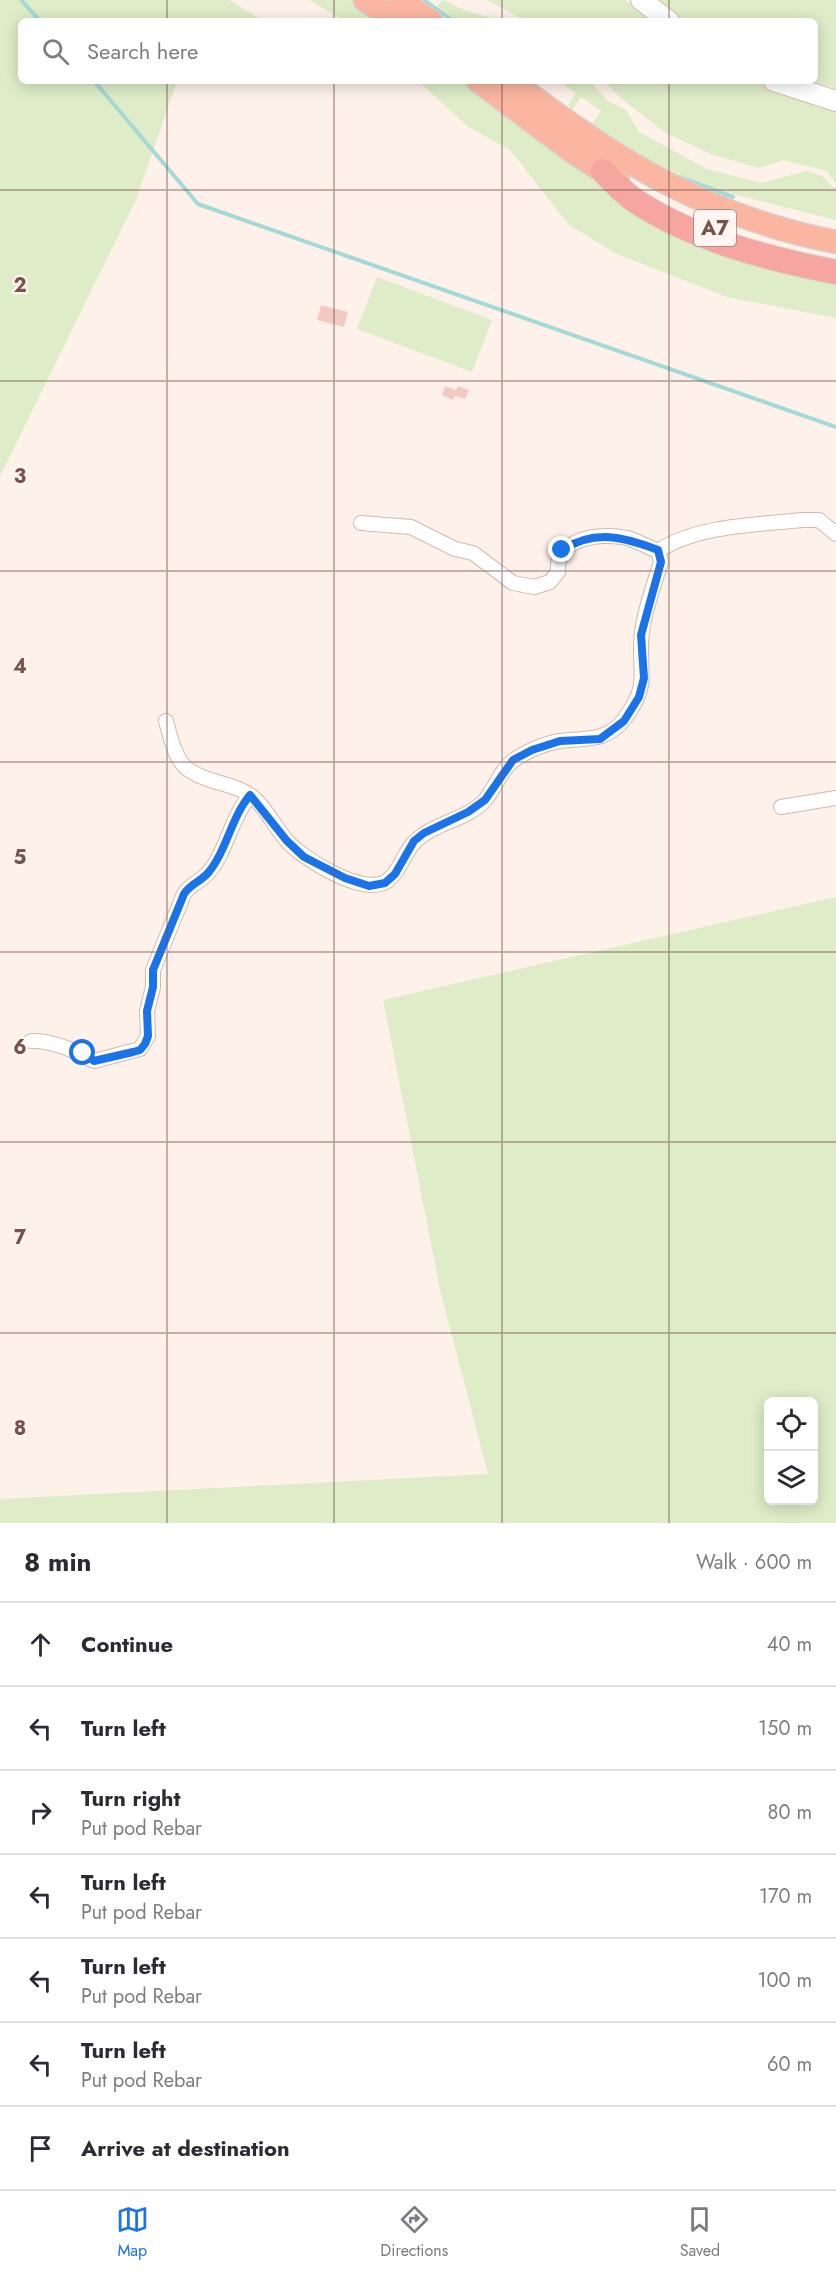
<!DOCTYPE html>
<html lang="en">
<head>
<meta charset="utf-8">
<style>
	body { margin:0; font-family:Jost,sans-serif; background:#f2f2f3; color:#2b2b33 }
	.controls { position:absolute; right:18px; bottom:18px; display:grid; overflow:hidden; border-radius:9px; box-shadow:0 3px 15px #0003 }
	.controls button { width:54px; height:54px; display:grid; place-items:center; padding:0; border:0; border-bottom:2px solid #e1e1e2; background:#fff; color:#2b2b33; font:30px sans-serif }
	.stop { position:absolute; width:18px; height:18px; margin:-14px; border:4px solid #1a73e8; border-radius:50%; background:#fff }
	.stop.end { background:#1a73e8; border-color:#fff; box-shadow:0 2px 6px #0008 }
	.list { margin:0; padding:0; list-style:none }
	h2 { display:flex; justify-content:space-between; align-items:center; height:78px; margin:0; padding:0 24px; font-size:26px }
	h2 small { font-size:20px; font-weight:400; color:#7c7c81 }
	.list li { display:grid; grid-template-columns:39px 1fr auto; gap:18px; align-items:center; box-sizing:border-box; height:84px; padding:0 24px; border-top:2px solid #e1e1e2 }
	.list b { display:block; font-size:22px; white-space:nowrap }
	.list p { margin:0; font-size:20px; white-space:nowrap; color:#7c7c81 }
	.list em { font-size:20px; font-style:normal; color:#7c7c81 }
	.icon { flex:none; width:33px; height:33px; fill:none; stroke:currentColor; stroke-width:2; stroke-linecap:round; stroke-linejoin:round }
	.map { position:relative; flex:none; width:836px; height:1523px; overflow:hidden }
	.search { position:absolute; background:#fff; box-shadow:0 3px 15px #0003; left:18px; right:18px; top:18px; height:66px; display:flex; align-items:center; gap:15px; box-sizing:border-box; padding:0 21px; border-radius:9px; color:#7c7c81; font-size:22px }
	.sheet { height:666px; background:#fff }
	nav { display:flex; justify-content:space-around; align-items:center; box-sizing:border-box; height:84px; border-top:2px solid #e1e1e2; background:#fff; font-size:16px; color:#7c7c81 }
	nav a { display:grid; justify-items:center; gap:3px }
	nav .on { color:#1a73e8 }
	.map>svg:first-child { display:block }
</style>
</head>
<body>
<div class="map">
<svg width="836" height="1523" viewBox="0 0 836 1523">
	<rect width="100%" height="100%" fill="#fdf1ea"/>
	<!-- green -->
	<g fill="#deecc7" fill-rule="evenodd">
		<polygon points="0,0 229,0 259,18 257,21 21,21 21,81 177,81 136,200 0,476"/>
		<polygon points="309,0 351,0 383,21 345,21"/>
		<polygon points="443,0 464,10 502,21 456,21 437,6"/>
		<polygon points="487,0 625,0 652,21 526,21"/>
		<polygon points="657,0 836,0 836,89 809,81 815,81 815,21 684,21"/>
		<polygon points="418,81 463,81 601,186 836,277 836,318 727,297 617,254 569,225 510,150 467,126"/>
		<polygon points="558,81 590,81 608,101 626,110 639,132 707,169 762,183 807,171 824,177 832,187 836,187 836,220 706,187 657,164 592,124 601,111 581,97 572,110 568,105 576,93"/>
		<polygon points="604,81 753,81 836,110 836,184 827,171 783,160 759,168 711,154 666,133 623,100"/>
		<polygon points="377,277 492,320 472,372 357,329"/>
		<path d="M836,897V1523H0V1499L488,1474L441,1294L383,1000ZM768,1402H814V1500H768Z"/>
	</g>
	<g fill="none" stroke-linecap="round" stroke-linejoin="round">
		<!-- stream -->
		<g stroke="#a3dad7" stroke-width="4">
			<polyline points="21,0 40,21"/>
			<polyline points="424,0 453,21"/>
			<polyline points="94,81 198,204 836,427"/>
			<polyline points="679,177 733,197"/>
		</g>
	</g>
	<!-- building -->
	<g fill="#f3cac1">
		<polygon points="321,305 348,312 344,327 317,320"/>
		<polygon points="445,386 456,390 458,386 469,390 465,399 455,396 453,400 442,395"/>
	</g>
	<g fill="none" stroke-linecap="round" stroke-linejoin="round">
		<!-- minor casing -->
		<g stroke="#d3b9b1" stroke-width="16">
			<g id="minor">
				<path d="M361,523L411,527L455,549L473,553L513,583L534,587L550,582L558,572C554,538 601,532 627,538C637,541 648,547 658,551C698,525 756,525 802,520H819L836,534"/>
				<path d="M166,721C170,735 174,756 185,767C206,785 237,781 257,801C269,813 276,829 287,841C303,859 364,897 387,881C402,870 404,849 419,838C438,822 468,819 485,800C496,787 501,769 514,760C527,751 546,743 560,741C586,738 608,742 625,718C652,682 637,670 642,632C645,608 654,585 661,562L658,551"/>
				<polyline points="781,807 836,798"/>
				<path d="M31,1041C52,1040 76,1051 94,1061L140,1049L148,1036L147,1011L153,987V970L184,894C190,884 200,882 208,873C226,853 231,818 250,795"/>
			</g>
		</g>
		<!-- secondary casing -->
		<g stroke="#d8bab1" stroke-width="22">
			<g id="secondary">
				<polyline points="641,0 669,21"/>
				<polyline points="774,81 836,101"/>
			</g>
		</g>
		<!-- trunk casing -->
		<g stroke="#d9cfcd" stroke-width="25">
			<g id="trunk">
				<polyline points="365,0 397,21"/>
				<polyline points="400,0 431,21"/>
				<polyline points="478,81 570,150 618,181"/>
				<path d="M512,81C615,160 707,217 836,242"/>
			</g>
		</g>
		<!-- motorway casing -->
		<g stroke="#d9cfcd" stroke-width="26">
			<path id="motorway" d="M603,171C614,182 624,194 637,202C696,240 768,259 836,272"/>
		</g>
		<!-- minor -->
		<use href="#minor" stroke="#fff" stroke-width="14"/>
		<!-- secondary -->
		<use href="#secondary" stroke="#fff" stroke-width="20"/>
		<!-- trunk -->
		<use href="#trunk" stroke="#fab6a1" stroke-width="22"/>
		<!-- motorway -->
		<use href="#motorway" stroke="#f7a5a0" stroke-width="24"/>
	</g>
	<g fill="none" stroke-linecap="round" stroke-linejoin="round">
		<!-- route -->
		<path stroke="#1a73e8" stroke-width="8" d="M83,1053L94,1061L133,1052L140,1050L145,1044L148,1036L147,1011L153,987V970L184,894C190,884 200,882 208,873C226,852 231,818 250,795L287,841L304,857L345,878L369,886L385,883L395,874L414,841L424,833L468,812L485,800L513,760L532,750L560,741L600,739L624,721L639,697L644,678L641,635L661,562L658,550C624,537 595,529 562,550"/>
	</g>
	<!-- grid -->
	<path fill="none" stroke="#79524c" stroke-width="1.5" stroke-opacity="0.55" d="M167,0V21M334,0V21M502,0V21M669,0V21M167,81V1523M334,81V1523M502,81V1523M669,81V1523M0,190H836M0,381H836M0,571H836M0,762H836M0,952H836M0,1142H836M0,1333H836"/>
	<g text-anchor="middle" stroke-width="4.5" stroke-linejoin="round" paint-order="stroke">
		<!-- shield labels -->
		<rect fill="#fff6f1" stroke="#a1837e" stroke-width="1.5" x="694" y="210" width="42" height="36" rx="4.5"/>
		<g font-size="21" font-weight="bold" fill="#79524c">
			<text x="715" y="235">A7</text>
		</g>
	</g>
	<g font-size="20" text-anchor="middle" font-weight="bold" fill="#79524c" stroke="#fff6f1" stroke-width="4.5" stroke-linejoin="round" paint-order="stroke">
		<text x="20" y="292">2</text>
		<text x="20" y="483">3</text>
		<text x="20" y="673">4</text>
		<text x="20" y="864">5</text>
		<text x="20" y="1054">6</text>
		<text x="20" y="1244">7</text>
		<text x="20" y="1435">8</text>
	</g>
</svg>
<div class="controls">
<button><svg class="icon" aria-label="locate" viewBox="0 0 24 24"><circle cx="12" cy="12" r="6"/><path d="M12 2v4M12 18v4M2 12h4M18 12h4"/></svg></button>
<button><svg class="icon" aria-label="layers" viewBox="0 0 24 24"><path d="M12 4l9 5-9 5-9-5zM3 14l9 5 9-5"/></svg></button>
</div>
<div class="stop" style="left:83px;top:1053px"></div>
<div class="stop end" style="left:562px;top:550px"></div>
<div class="search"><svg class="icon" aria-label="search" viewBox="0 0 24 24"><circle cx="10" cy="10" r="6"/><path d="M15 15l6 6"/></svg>Search here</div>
</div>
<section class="sheet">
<h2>8 min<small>Walk · 600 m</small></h2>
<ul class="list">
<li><svg class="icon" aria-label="ahead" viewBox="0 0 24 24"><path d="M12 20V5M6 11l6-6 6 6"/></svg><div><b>Continue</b></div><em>40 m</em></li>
<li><svg class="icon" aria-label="left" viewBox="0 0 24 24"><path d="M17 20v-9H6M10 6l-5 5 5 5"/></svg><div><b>Turn left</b></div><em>150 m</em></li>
<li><svg class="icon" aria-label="right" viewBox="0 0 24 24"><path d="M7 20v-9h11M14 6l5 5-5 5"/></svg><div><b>Turn right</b><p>Put pod Rebar</p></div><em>80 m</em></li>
<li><svg class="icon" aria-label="left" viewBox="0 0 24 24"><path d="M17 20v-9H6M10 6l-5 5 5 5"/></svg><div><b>Turn left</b><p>Put pod Rebar</p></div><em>170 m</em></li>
<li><svg class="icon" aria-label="left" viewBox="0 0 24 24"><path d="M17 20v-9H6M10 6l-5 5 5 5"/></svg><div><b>Turn left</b><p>Put pod Rebar</p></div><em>100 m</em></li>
<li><svg class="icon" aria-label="left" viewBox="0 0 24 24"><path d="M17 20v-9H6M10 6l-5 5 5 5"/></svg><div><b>Turn left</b><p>Put pod Rebar</p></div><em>60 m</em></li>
<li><svg class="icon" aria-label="arrive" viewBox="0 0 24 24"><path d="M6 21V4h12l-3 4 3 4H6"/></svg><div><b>Arrive at destination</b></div></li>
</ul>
</section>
<nav>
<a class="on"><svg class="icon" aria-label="map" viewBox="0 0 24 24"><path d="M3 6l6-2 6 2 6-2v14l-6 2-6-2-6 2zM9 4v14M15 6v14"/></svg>Map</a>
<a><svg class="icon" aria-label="directions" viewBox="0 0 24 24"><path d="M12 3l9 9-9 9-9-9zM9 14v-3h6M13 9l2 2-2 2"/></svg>Directions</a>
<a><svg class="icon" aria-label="saved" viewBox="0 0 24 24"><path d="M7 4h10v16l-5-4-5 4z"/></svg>Saved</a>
</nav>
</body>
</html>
